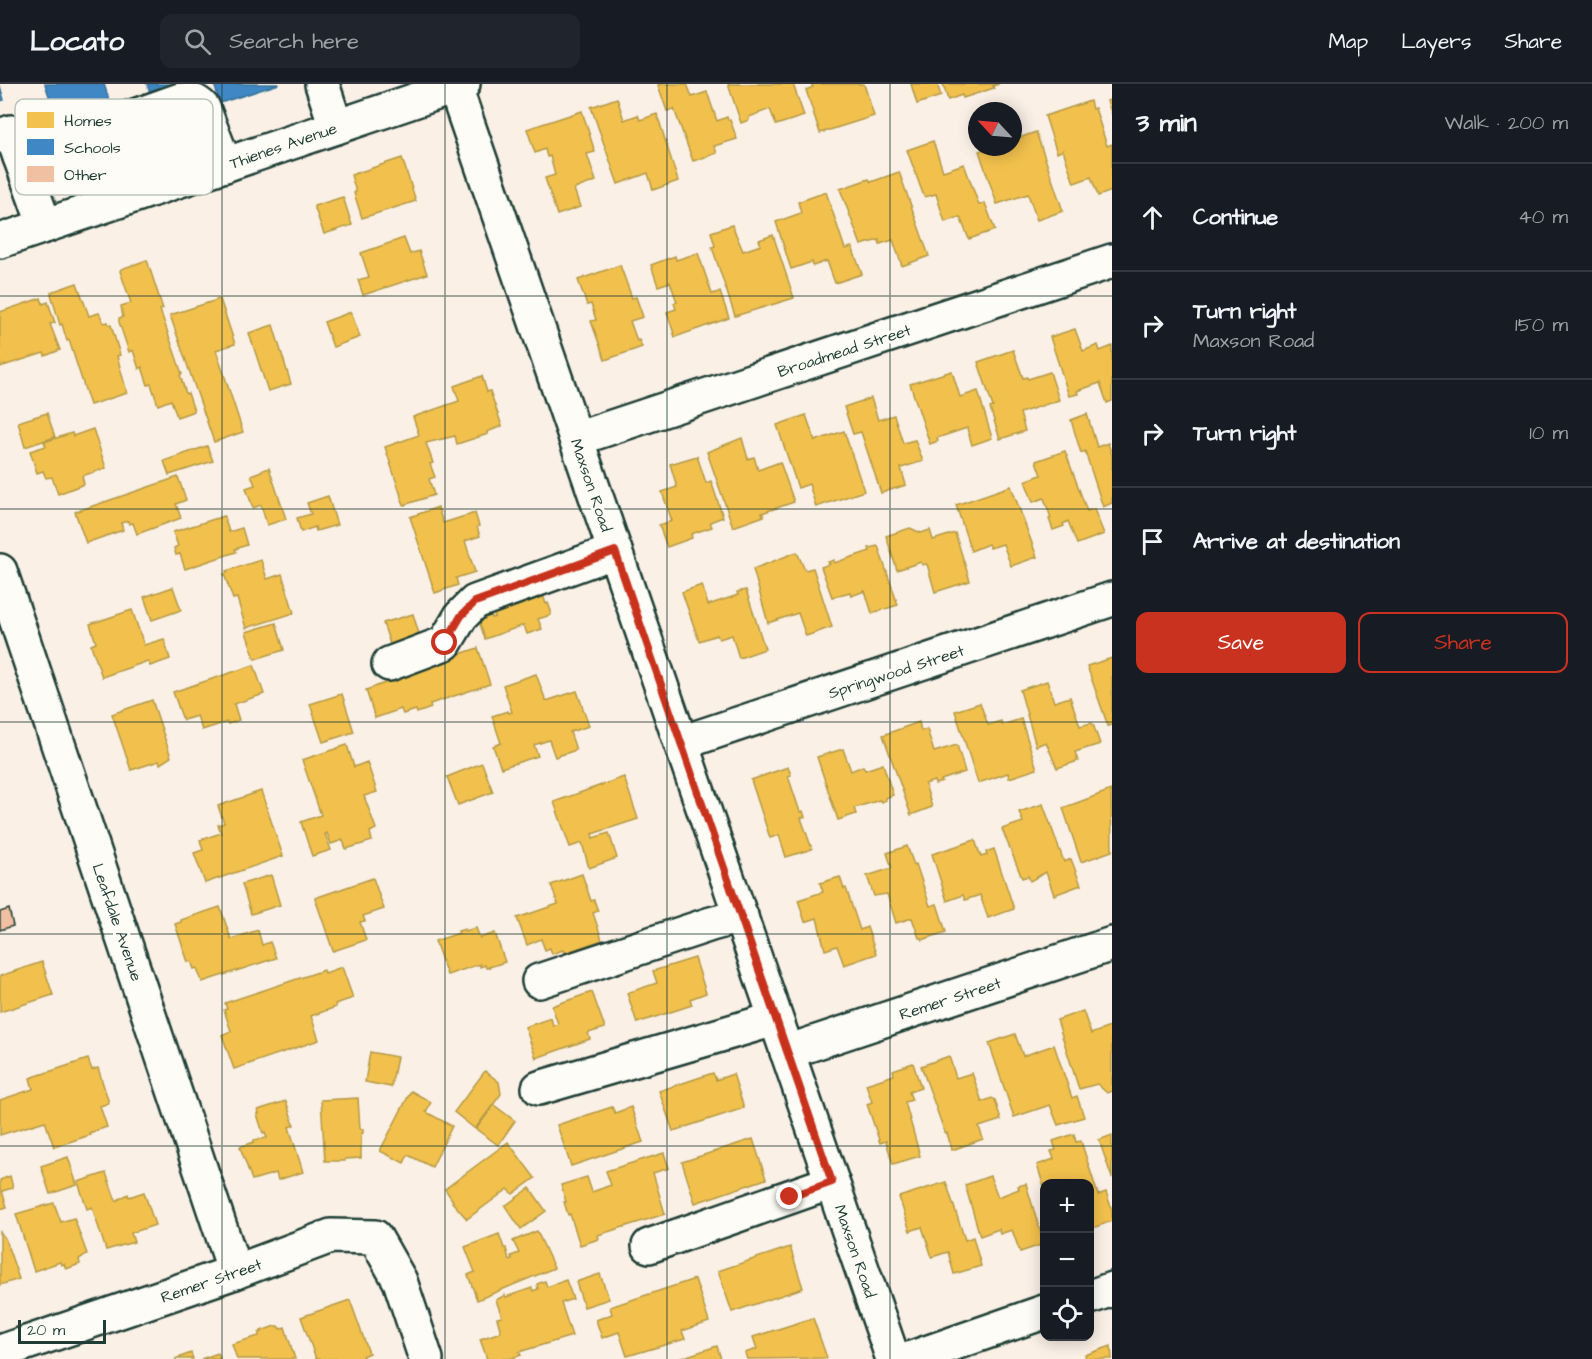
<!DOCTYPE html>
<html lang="en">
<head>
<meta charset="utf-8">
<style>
	body { margin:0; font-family:"Architects Daughter",sans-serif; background:#20242c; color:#f1f3f6 }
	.controls { position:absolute; right:18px; bottom:18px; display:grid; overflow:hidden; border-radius:12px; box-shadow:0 3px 15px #0003 }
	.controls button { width:54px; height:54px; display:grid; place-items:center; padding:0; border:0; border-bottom:2px solid #363941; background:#171b24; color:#f1f3f6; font:30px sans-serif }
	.compass { position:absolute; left:968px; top:18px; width:54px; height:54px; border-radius:50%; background:#171b24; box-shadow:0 3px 15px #0003; rotate:296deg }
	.scale { position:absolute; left:18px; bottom:15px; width:88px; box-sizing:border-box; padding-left:6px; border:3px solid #1f3d34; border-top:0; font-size:16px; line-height:21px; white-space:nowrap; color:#1f3d34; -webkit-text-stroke:4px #fdfcf7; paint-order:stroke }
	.stop { position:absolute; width:18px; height:18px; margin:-14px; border:4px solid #c8321e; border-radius:50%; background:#fff }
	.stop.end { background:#c8321e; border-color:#fff; box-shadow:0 2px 6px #0008 }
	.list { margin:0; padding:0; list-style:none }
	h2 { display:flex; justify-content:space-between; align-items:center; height:78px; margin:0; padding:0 24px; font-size:26px }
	h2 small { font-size:20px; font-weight:400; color:#9ea1a6 }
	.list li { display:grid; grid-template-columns:39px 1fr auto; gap:18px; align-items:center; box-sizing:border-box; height:108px; padding:0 24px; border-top:2px solid #363941 }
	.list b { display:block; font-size:22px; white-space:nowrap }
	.list p { margin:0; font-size:20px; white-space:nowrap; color:#9ea1a6 }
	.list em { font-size:20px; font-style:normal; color:#9ea1a6 }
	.actions { display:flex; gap:12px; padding:18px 24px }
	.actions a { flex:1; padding:14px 0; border:2px solid #c8321e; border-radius:12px; text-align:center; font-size:21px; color:#c8321e }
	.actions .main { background:#c8321e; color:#fff }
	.icon { flex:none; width:33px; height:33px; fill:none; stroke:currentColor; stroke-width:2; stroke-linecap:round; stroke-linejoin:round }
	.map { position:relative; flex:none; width:1112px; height:1275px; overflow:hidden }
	header { display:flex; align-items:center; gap:36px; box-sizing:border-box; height:84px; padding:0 30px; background:#171b24; border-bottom:2px solid #363941 }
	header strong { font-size:28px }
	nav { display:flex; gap:33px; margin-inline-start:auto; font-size:21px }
	.search { width:420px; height:54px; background:#20242c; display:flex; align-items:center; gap:15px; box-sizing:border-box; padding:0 21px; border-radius:12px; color:#9ea1a6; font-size:22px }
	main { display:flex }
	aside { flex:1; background:#171b24 }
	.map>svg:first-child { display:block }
</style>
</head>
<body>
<header>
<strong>Locato</strong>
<div class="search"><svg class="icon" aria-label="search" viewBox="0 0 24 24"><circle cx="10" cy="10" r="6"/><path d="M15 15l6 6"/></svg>Search here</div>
<nav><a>Map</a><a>Layers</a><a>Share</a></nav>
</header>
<main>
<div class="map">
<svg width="1112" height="1275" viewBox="0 0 1112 1275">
	<rect width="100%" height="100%" fill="#fbf0e6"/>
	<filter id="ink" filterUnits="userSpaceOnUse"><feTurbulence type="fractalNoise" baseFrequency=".0167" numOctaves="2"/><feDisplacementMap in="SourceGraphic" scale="12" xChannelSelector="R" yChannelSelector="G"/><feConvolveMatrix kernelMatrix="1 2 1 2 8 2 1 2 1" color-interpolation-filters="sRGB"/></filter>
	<g filter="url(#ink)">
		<!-- homes -->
		<g fill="#f2c14e" stroke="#b39946" stroke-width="1.5">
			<polygon points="661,0 687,0 692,13 707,8 717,37 727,33 728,36 730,36 737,55 714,62 717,69 693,77 674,25 667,27 658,1"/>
			<polygon points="728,0 793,0 804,32 776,41 770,25 749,33 749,36 741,39"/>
			<polygon points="811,0 864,0 874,32 820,49 806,6 813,3"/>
			<polygon points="911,0 937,0 941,12 917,20"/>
			<polygon points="943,0 999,0 993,2 994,4 963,14 962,11 948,16"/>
			<polygon points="617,14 624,36 638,31 640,36 657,30 678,97 653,106 648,89 618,100 591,23"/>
			<polygon points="1112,15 1112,31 1107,17"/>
			<polygon points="1090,17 1092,25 1095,24 1107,62 1112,60 1112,107 1098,112 1091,93 1074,99 1063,66 1057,69 1045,32"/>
			<polygon points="582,27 595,68 587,70 596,97 574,105 580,123 557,131 545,94 555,91 550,72 547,73 545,65 535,69 527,45"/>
			<polygon points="1036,48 1063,127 1037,136 1028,110 997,120 979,67 992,63 1013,63 1013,56"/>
			<polygon points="933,57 943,87 964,80 979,121 985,119 995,146 969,155 960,133 945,138 936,110 925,113 923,110 907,66"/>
			<polygon points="402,74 416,117 362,134 354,109 356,108 351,91"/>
			<polygon points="899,88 929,172 902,182 893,156 880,160 879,156 861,161 840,105 869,95 871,98"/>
			<polygon points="826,108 845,165 852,163 862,190 835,199 827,177 813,182 812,178 791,185 776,138 801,129 798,118"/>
			<polygon points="343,113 352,141 324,150 314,122"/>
			<polygon points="732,141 743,167 761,161 759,156 773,151 794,214 735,232 712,163 715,162 711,148"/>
			<polygon points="404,154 410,170 419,167 427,190 363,211 358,196 369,193 361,169"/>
			<polygon points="698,169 712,210 720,208 729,234 675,253 667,228 676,225 674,219 677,218 670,198 658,202 651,181 675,172 676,176"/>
			<polygon points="147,176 163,225 160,226 182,290 180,291 186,310 188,309 194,327 177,333 171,316 158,321 151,300 148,301 142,283 139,285 133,266 129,268 119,238 119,234 123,233 121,222 131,219 120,187 121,185"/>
			<polygon points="620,181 632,214 636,213 643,233 630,237 637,257 639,256 642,263 605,276 591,237 596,236 591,220 587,221 578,196"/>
			<polygon points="77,199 89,232 99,229 104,239 108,238 109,241 111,241 120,271 117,272 127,309 90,321 69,256 67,257 62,240 60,241 51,210 51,208"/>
			<polygon points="41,214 43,220 48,218 55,239 50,240 60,266 45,272 44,269 0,283 0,228"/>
			<polygon points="220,215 235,260 216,266 243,348 214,358 170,231"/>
			<polygon points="351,228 360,253 333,263 324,238"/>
			<polygon points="273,241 291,300 268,307 249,249"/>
			<polygon points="1075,245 1083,267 1098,261 1100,267 1112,262 1112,317 1107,319 1100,299 1077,307 1078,310 1069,312 1050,253"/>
			<polygon points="1013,266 1023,294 1027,293 1028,295 1050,288 1059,316 1020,329 1025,347 1000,355 990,324 993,323 978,278"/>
			<polygon points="952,287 960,313 978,307 992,354 972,361 967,344 937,354 938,357 930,360 910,300"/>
			<polygon points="482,292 487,308 490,307 502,342 487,348 488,350 457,360 455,352 426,359 433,379 430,380 435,393 429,395 434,411 404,421 385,363 419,351 413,333 459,317 454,302"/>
			<polygon points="871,314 878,336 894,331 903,359 915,356 923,377 901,384 906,401 881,409 861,348 853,350 844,323"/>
			<polygon points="47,329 55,353 25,363 18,338"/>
			<polygon points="1087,330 1097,363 1108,359 1112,371 1112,419 1103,423 1085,367 1081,369 1071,336"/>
			<polygon points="806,331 815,357 844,347 864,407 816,423 809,400 798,404 777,341"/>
			<polygon points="93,345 106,384 82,392 84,400 58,410 52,393 46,394 43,387 37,389 30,367 46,362 44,358 72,349 73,352"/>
			<polygon points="742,354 748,375 754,373 758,386 780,378 794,418 762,429 764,432 733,443 707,368"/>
			<polygon points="207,362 213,377 169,391 164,377"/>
			<polygon points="1065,367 1087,427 1094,425 1104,450 1077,460 1068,437 1063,440 1064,442 1053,446 1049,435 1051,434 1044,414 1033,418 1025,397 1041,391 1036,377"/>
			<polygon points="697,372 706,399 711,397 723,433 710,438 712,443 691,450 692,454 667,463 659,441 672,437 662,408 677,403 670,380"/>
			<polygon points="269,384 286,435 267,441 261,421 253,424 246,404 255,401 251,391"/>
			<polygon points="178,393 186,416 176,420 181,434 137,450 133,439 129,440 128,437 121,439 123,446 86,459 75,428"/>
			<polygon points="1011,402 1037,473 1011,482 1003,460 990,464 988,460 971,467 956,421"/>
			<polygon points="328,412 337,441 316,447 315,443 301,448 297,434 311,430 307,419"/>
			<polygon points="438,423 443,439 475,429 479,442 477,443 480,452 465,457 475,488 456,494 458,501 435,509 410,433"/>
			<polygon points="224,432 229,448 242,444 247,461 235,465 236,468 185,485 180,470 176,471 174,464 178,462 173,448"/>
			<polygon points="910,444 921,449 930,446 933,456 955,449 970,497 935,508 927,480 922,481 921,478 897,486 886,452"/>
			<polygon points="878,462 898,521 872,529 865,507 851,512 850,508 832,513 821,483 830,480 828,478 834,476 834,479 870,467 869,464"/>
			<polygon points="797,468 805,486 813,484 832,543 806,552 798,529 768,539 753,485"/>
			<polygon points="261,476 267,495 282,490 294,529 246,544 237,514 233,515 224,490 227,489 226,487"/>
			<polygon points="702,501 708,521 738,511 737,508 746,506 765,565 739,574 732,551 719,555 717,551 699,557 682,508"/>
			<polygon points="173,503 181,526 152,536 144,513"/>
			<polygon points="541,505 546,520 548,519 551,527 551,531 538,535 542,545 527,550 524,541 485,555 478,534 491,530 492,534 495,533 489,515"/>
			<polygon points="132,526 144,561 164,555 170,575 150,582 148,577 102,593 91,561 96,559 90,540"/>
			<polygon points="413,530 422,560 393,569 383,539"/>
			<polygon points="276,539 284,566 255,575 246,548"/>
			<polygon points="478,564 490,600 430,620 431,624 417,629 416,626 403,630 401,625 375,634 366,606 391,597 390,593"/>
			<polygon points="1112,574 1112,641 1108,642 1087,582"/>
			<polygon points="254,581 264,610 234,620 239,636 228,640 227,638 202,646 197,632 183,636 173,608"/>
			<polygon points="536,590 546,617 577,607 589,642 570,648 576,666 555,673 549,656 534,661 538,672 501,684 493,662 501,659 492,632 508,627 509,629 512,628 503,601"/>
			<polygon points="1047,597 1054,618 1070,613 1080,642 1091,639 1093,640 1100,660 1075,668 1078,677 1057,684 1046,658 1036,662 1020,606"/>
			<polygon points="342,610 354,648 323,658 310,620"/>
			<polygon points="152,616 171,673 160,680 159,677 131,686 112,630"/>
			<polygon points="980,619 988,641 1001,637 1002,641 1021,635 1037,685 1009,694 1008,689 978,699 955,627"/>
			<polygon points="919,638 921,647 927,645 934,668 957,661 965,688 941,696 942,698 935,700 934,697 925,700 932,723 911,731 883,651"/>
			<polygon points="347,661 354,683 367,678 377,708 364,712 376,745 370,748 372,757 346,765 343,756 331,760 327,749 325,750 331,766 312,772 301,738 321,731 302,676"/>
			<polygon points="843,665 851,687 863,682 865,686 883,680 893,711 885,714 886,716 881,718 880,716 854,724 856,730 838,736 817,673"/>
			<polygon points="482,679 493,708 458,721 447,693"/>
			<polygon points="788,683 791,691 788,692 800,728 803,727 805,733 801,734 812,765 786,773 779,751 770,754 751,696"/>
			<polygon points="624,693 638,735 592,750 593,754 609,749 617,774 589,784 582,759 570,763 554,718"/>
			<polygon points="1111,706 1112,767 1081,778 1063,724"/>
			<polygon points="261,707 283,772 205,799 194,769 203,766 200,756 221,749 218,741 224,739 218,722"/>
			<polygon points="1043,720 1064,778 1071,775 1081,801 1054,811 1046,788 1030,797 1028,792 1022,794 1002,745 1023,738 1019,728"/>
			<polygon points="975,756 981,773 987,771 986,768 994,765 1014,825 988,834 980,811 965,816 963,811 947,817 932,770"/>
			<polygon points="907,762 914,781 916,780 930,822 937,820 946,848 922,856 921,854 919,854 912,834 896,839 887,810 874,812 867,792 892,784 887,769"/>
			<polygon points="582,790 591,817 594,816 598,827 593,829 602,856 564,869 563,866 552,870 550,864 545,866 541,855 527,861 517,834 558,820 551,801"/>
			<polygon points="271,791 280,821 251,830 242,800"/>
			<polygon points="840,793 844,805 846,804 860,846 867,843 876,870 844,881 837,862 825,866 817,834 805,838 798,816 823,808 820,799"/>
			<polygon points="373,794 384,825 363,832 365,837 360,838 366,856 333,867 315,814"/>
			<polygon points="220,823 231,855 258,846 262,861 270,858 276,874 202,898 197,884 194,885 191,877 188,878 175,840 181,838 181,836"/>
			<polygon points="476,844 480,854 495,849 505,878 486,884 485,881 480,883 480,880 447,891 435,857 459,849 458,847 465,845 465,847"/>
			<polygon points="695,874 706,909 690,915 692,921 637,939 627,909 657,899 653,887"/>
			<polygon points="42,878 53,911 0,928 0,892"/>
			<polygon points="342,883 353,914 335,920 336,923 311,932 319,956 234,985 222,951 231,947 224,926 227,925 225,919 324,886 325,889"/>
			<polygon points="592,908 605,944 588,949 590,955 536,974 525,943 551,934 553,942 558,940 552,922"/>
			<polygon points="1083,927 1091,950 1112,942 1112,1007 1107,1009 1097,1000 1079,1005 1057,936"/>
			<polygon points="1015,950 1023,972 1054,961 1072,1014 1077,1012 1084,1033 1058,1041 1050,1021 1014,1033 989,959"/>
			<polygon points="370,968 397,973 391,1003 365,998"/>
			<polygon points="949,972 956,994 972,989 982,1018 992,1014 995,1016 1001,1036 979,1043 983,1055 952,1066 947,1049 945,1049 921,982"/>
			<polygon points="88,975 92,986 98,984 109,1019 100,1022 107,1043 89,1049 90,1051 54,1063 45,1037 0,1051 0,1016 33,1005 30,994"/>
			<polygon points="913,979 921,1004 909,1008 912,1016 905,1018 920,1072 893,1080 886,1057 880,1059 867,1020 872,1018 866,1000 894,991 893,986"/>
			<polygon points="485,987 499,998 501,1010 475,1045 454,1028"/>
			<polygon points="713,989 716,996 733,990 744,1024 673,1047 659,1007"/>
			<polygon points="411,1007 431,1018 426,1028 452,1042 432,1083 408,1071 404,1079 380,1067"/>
			<polygon points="358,1014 360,1045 363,1045 363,1049 361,1050 361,1074 345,1075 345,1077 325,1077 321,1016"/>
			<polygon points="286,1017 294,1041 289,1043 303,1088 278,1096 276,1089 252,1096 240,1063 254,1058 254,1056 267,1054 265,1048 263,1049 257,1030 259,1030 258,1026"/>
			<polygon points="494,1021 515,1037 498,1061 476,1045"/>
			<polygon points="612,1023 615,1029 631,1023 643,1058 571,1082 557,1041"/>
			<polygon points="1074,1050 1076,1058 1081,1057 1098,1111 1106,1108 1112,1126 1112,1137 1090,1145 1090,1100 1044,1100 1044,1103 1037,1081 1054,1075 1051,1067 1056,1066 1053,1057"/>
			<polygon points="1112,1051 1112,1094 1099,1056"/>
			<polygon points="753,1055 766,1095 695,1119 682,1078"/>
			<polygon points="508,1058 535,1094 513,1110 508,1105 467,1135 452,1118 453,1117 445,1105"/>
			<polygon points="664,1069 669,1084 653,1089 665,1130 598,1151 599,1155 580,1161 570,1130 568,1131 564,1118 566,1118 561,1101 587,1093 592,1108 611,1101 606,1087"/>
			<polygon points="68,1073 77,1101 50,1110 41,1082"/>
			<polygon points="106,1089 116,1117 128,1110 129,1113 144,1108 155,1141 131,1149 134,1158 106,1166 92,1123 87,1125 78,1098"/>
			<polygon points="10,1092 13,1104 2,1107 7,1123 0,1125 0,1096"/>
			<polygon points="990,1092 998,1113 1019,1105 1018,1102 1026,1100 1044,1160 1020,1168 1012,1146 1000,1150 999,1145 980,1152 965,1101"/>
			<polygon points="946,1098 965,1156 973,1153 981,1182 954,1190 948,1168 932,1173 922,1143 910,1147 899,1113"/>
			<polygon points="530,1104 546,1127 521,1145 505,1122"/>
			<polygon points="54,1119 61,1138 74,1134 87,1170 79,1175 80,1180 66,1185 64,1180 61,1181 60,1178 34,1187 16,1130"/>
			<polygon points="537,1147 554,1184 477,1216 468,1191 475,1188 465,1163 499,1150 504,1164 506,1164 509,1176 512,1175 511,1172 519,1169 513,1157"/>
			<polygon points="0,1148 5,1154 19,1195 0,1201"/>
			<polygon points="790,1163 803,1204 732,1228 718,1187"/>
			<polygon points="600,1190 609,1215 584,1223 576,1198"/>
			<polygon points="695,1195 709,1238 682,1247 685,1255 627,1272 619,1248 602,1254 596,1236 612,1230 610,1223"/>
			<polygon points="566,1196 573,1215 561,1219 572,1252 519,1268 521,1271 509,1275 487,1275 480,1255 501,1248 497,1234 502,1233 496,1216 505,1211 506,1213 532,1204 533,1207 538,1205 537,1200 545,1197 547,1203"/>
			<polygon points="350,1216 369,1269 362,1272 363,1274 360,1275 316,1275 301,1233"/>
			<polygon points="813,1234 827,1274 747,1275 745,1269 757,1265 753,1253"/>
			<polygon points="275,1242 278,1242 280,1245 285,1243 295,1275 237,1275 232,1260 259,1252 259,1249 262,1248 261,1247"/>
			<polygon points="717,1262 721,1275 678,1275"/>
			<polygon points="1111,1262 1112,1275 1086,1275 1085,1271"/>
			<polygon points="191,1269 193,1275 175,1275"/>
			<polygon points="218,1269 220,1275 201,1275"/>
		</g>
		<!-- schools -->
		<g fill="#3f88c5" stroke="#35729a" stroke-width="1.5">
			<polygon points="45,0 104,0 113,28 60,45"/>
			<polygon points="147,0 193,0 152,14"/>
			<polygon points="214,0 279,0 220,19"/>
			<polygon points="0,2 4,16 0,17"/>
		</g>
		<!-- building -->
		<polygon fill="#f1bfa2" stroke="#1f3d34" stroke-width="1.5" points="9,825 13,842 0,846 0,828"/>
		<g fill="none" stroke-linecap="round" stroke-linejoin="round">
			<!-- minor casing -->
			<g stroke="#1f3d34" stroke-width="38">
				<g id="minor">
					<polyline points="322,0 336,43"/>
					<polyline points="455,0 455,3 893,1275"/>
					<polyline points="0,52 11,48 45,142"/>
					<path d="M20,73L180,16C190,16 196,16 203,24L225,81"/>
					<polyline points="0,157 463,0"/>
					<polyline points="576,355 1112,177"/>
					<polyline points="0,487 235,1188"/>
					<polyline points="389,580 445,559 461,532 475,518 615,467"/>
					<polyline points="681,659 1112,515"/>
					<polyline points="539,897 711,840 741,832"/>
					<polyline points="787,968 1112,860"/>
					<polyline points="539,1004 775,935"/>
					<polyline points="649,1162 832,1098"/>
					<polyline points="1090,1213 1112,1205"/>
					<polyline points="0,1268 235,1188 331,1152 375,1153 400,1197 426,1275"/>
					<polyline points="909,1275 1044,1228"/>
				</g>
			</g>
			<!-- minor -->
			<use href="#minor" stroke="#fdfcf7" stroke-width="33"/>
		</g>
	</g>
	<g fill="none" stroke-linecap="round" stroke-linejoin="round" filter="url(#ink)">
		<!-- route -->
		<polyline stroke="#c8321e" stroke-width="8" points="445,559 461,532 475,518 615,467 832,1098 790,1113"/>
	</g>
	<!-- grid -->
	<path fill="none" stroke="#1f3d34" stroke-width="1.5" stroke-opacity="0.55" d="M222,0V1275M445,0V1275M667,0V1275M890,0V1275M0,212H1112M0,425H1112M0,638H1112M0,850H1112M0,1062H1112"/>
	<g text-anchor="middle" stroke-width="6" stroke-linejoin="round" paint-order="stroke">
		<!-- street labels -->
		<g font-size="16" fill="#1f3d34" stroke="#fdfcf7">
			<text transform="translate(283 61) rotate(-19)" y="6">Thienes Avenue</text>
			<text transform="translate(844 266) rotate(-18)" y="6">Broadmead Street</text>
			<text transform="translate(592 401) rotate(71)" y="6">Maxson Road</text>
			<text transform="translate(896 587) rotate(-18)" y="6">Springwood Street</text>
			<text transform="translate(118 838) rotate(71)" y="6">Leafdale Avenue</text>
			<text transform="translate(950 914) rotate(-18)" y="6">Remer Street</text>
			<text transform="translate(856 1167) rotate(71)" y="6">Maxson Road</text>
			<text transform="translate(211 1196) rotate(-19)" y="6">Remer Street</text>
		</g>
	</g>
	<!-- legend -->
	<rect x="15" y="15" width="198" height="96" rx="9" fill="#fdfcf7" stroke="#bac3bc" stroke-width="1.5"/>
	<rect x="27" y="28" width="27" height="16" fill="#f2c14e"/>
	<rect x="27" y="55" width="27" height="16" fill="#3f88c5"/>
	<rect x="27" y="82" width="27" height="16" fill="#f1bfa2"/>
	<g font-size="16" fill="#1f3d34">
		<text x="64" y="42">Homes</text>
		<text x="64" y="69">Schools</text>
		<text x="64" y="96">Other</text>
	</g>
</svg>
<div class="controls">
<button>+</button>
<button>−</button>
<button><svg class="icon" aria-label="locate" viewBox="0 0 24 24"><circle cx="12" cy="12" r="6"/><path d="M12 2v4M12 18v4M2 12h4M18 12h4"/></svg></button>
</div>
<svg class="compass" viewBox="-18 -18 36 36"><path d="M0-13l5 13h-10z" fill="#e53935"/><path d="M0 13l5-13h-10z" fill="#9ea1a6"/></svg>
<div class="scale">20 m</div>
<div class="stop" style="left:445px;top:559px"></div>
<div class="stop end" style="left:790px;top:1113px"></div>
</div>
<aside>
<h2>3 min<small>Walk · 200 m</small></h2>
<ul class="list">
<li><svg class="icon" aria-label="ahead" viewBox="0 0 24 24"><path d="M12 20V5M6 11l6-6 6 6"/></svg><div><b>Continue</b></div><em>40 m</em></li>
<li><svg class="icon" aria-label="right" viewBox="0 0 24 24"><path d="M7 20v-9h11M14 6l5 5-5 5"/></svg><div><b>Turn right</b><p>Maxson Road</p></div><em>150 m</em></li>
<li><svg class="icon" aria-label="right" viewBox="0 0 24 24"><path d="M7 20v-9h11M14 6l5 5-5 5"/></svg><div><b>Turn right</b></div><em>10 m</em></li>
<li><svg class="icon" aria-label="arrive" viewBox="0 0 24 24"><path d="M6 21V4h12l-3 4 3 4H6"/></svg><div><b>Arrive at destination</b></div></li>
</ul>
<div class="actions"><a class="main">Save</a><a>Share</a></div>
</aside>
</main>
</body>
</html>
